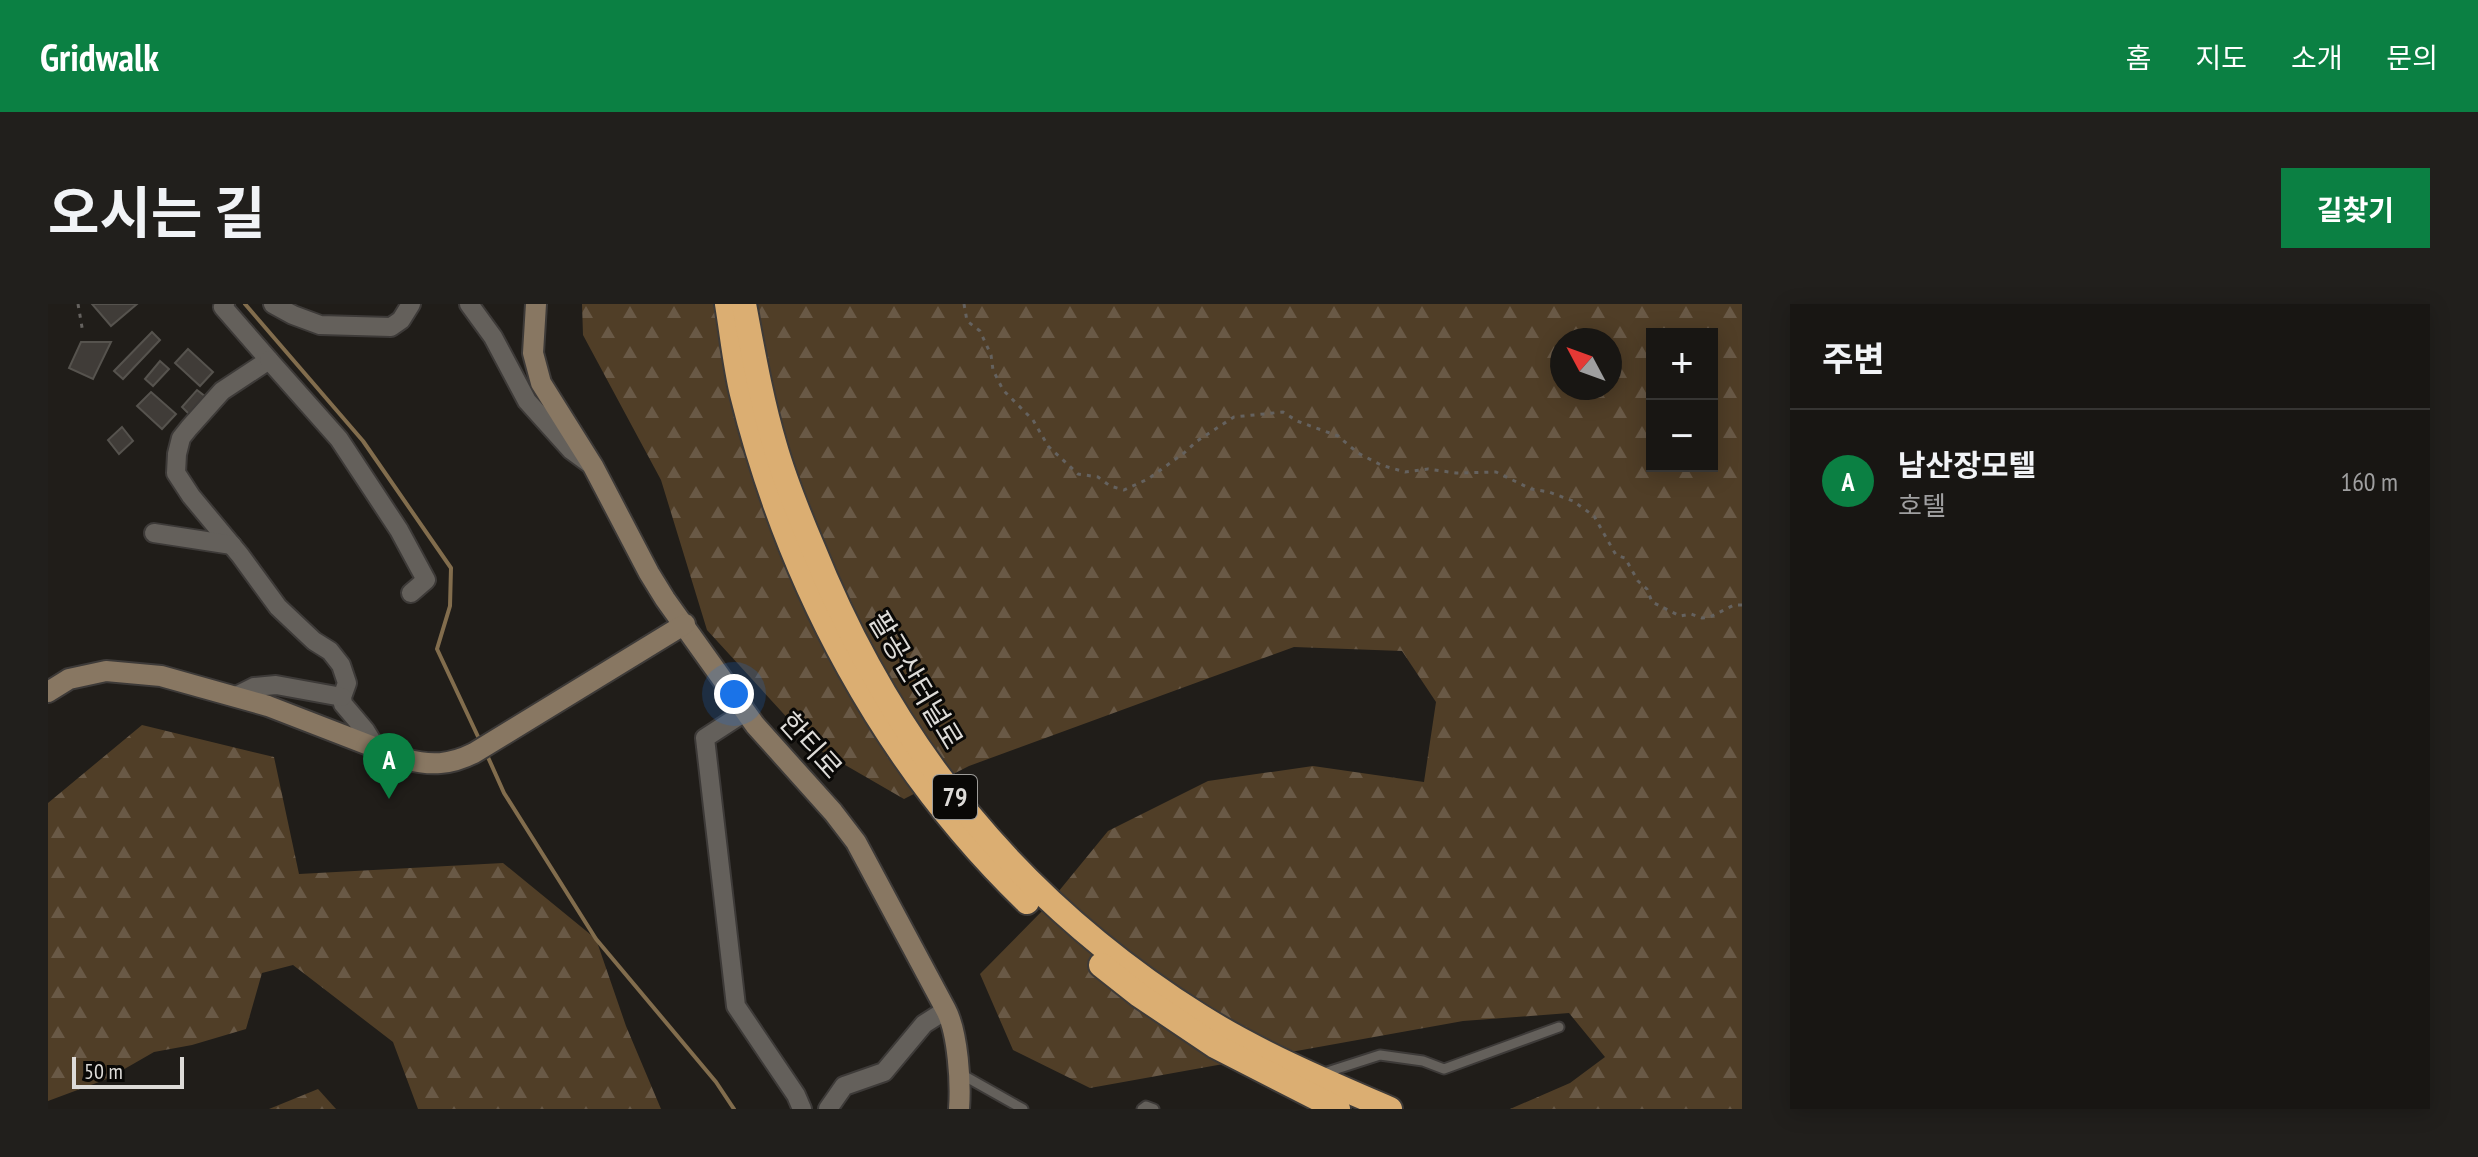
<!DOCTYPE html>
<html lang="ko">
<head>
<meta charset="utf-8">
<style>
	body { margin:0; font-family:"PT Sans Narrow","Noto Sans KR",sans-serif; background:#211f1c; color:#f1f3f6 }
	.controls { position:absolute; right:24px; top:24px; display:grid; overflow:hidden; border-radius:0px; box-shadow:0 4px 20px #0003 }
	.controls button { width:72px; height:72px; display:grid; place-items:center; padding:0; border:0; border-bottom:2px solid #363533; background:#181613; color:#f1f3f6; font:40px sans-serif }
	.compass { position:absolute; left:1502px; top:24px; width:72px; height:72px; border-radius:50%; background:#181613; box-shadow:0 4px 20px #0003; rotate:311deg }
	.scale { position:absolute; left:24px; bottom:20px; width:112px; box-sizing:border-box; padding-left:8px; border:4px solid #dddbd8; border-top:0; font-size:22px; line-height:28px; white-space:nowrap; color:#dddbd8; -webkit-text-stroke:6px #090806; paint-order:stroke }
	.you { position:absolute; left:686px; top:390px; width:28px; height:28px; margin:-20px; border:6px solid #fff; border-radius:50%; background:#1a73e8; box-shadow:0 0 0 12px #1a73e833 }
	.badge { display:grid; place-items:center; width:52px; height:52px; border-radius:50%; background:#0b8043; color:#fff; font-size:26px; font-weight:700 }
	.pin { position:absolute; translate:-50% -66px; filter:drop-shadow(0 2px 4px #0008) }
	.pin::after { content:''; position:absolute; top:42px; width:28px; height:24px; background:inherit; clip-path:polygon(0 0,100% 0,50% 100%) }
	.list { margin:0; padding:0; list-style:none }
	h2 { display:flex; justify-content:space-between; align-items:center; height:104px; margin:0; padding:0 32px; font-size:34px }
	h2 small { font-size:26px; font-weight:400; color:#9f9fa0 }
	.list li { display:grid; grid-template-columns:52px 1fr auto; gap:24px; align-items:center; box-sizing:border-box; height:144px; padding:0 32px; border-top:2px solid #363533 }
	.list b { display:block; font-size:30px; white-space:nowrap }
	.list p { margin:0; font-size:26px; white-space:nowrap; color:#9f9fa0 }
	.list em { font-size:26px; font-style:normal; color:#9f9fa0 }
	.map { position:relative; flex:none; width:1694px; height:805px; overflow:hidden; border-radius:0px }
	header { display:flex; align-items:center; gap:48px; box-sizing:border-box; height:112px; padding:0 40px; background:#0b8043; color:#fff }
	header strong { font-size:38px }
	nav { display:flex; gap:44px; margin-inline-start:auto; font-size:28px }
	.intro { display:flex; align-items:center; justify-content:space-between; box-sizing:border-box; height:192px; padding:0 48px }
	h1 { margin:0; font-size:56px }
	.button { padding:20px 36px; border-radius:0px; background:#0b8043; color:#fff; font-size:28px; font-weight:700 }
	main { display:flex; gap:48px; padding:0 48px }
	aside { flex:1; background:#181613; border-radius:0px; box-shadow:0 4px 20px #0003 }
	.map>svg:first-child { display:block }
</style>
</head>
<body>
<header>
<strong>Gridwalk</strong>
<nav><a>홈</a><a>지도</a><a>소개</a><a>문의</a></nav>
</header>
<div class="intro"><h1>오시는 길</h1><a class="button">길찾기</a></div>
<main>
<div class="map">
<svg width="1694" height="805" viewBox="0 0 1694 805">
	<defs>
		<pattern id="forest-firs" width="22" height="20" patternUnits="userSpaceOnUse" patternTransform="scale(2)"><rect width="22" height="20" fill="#503e27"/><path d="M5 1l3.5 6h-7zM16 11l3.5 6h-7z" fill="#695946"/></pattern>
	</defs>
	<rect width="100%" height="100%" fill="#201d19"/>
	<!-- forest -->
	<g fill="url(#forest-firs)" fill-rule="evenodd">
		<path d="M534,0H1694V805H1462L1522,779L1557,753L1521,709L1415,717L1042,784L965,746L932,670L997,604L1060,527L1160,477L1265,462L1376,478L1388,398L1354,347L1246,343L921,462L856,495L766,443L659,326L613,176L535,31ZM1604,30H1664V162H1604ZM1514,36H1562V84H1514Z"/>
		<polygon points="94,421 226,453 251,570 455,559 548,635 578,722 613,805 370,805 345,738 245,661 214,669 198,725 144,741 106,748 59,775 0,797 0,499"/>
		<polygon points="270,785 288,805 221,805"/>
	</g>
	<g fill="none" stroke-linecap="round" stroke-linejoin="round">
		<!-- stream -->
		<g stroke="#826d4d" stroke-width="4">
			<polyline points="197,0 315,137 403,264 402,302 389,345 433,439"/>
			<polyline points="439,451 456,489 548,635 668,778 686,805"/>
		</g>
	</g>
	<!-- building -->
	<g fill="#403c38" stroke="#56534e" stroke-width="2">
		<polygon points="44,0 89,0 63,22"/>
		<polygon points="104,28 112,36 75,75 66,67"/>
		<polygon points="33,38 63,38 45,75 21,64"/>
		<polygon points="140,45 165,68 152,82 127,59"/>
		<polygon points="112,57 121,65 105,82 97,75"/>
		<polygon points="149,86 158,93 142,111 134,103"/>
		<polygon points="103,88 128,110 114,125 89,102"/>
		<polygon points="74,123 85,137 71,150 60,136"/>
	</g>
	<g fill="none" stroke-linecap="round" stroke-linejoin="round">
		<!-- lane casing -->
		<g stroke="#3d3a38" stroke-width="13">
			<g id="lane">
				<polyline points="913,770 975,805"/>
				<polyline points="1273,770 1332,751 1375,757 1396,765 1511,723"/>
				<polyline points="1094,805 1098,802 1106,805"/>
			</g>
		</g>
		<!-- street casing -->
		<g stroke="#3d3a38" stroke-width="22">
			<g id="street">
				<polyline points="177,0 175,3 221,56 174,87 141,124 133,134 129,150 128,169 143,192 192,251 230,303 266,337 282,347 293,361 299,379 294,393 295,400 317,426 328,444"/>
				<polyline points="225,0 245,11 272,21 343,23 353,16 363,0"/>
				<polyline points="421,0 445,33 479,97 523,146 542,160"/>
				<polyline points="221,56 291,135 351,226 378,276 363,289"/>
				<polyline points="106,229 184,241"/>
				<polyline points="188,392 206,383 228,381 294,393"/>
				<polyline points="697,408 657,434 688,702 748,791 754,805"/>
				<polyline points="780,805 796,782 836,768 876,720 898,706"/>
			</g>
		</g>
		<!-- secondary casing -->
		<g stroke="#3d3a38" stroke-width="24">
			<g id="secondary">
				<path d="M488,0L485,49L493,79L545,162L601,269L617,295L707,421L785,508L808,538L898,706C910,729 913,779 911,805"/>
				<path d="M0,388L21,375L58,367L113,372L220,402L357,455C383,462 402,461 426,449L637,320"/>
			</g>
		</g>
		<!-- highway casing -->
		<g stroke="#3d3a38" stroke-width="28">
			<g id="highway">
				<path d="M679,0C684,30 687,61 694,90C741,281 837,461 979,598"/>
				<path d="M696,0C705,48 713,95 727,142C737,177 751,211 765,244C845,443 970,597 1152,712C1211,749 1277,777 1342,805"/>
				<polyline points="1053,661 1091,691 1167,742 1290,805"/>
			</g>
		</g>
		<!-- path -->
		<g stroke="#65625f" stroke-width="3" stroke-dasharray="4 6" stroke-linecap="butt">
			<polyline points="30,0 35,29"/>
			<polyline points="916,0 919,17 932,27 943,51 945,66 955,86 985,116 1000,142 1030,170 1050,173 1062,182 1076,186 1100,175 1136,149 1149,137 1186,113 1235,108 1249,117 1290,132 1310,149 1333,161 1357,168 1380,165 1408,169 1448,168 1483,185 1501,188 1525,197 1546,212 1568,251 1577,254 1590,277 1599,285 1604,298 1632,312 1643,310 1654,314 1662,313 1686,301 1694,301"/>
		</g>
		<!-- lane -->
		<use href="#lane" stroke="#64605b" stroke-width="9"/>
		<!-- street -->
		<use href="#street" stroke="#64605b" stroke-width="18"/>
		<!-- secondary -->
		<use href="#secondary" stroke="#887762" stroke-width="20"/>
		<!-- highway -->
		<use href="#highway" stroke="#dbae72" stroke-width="24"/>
	</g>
	<g text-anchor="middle" stroke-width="6" stroke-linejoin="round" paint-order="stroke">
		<!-- shield labels -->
		<rect fill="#090806" stroke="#9d9c99" stroke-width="2" x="885" y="471" width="44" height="44" rx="6"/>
		<g font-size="26" font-weight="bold" fill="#dddbd8">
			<text x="907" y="502">79</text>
		</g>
		<!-- street labels -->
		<g font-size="28" fill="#dddbd8" stroke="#090806">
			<text transform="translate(868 376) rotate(59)" y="10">팔공산터널로</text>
			<text transform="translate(763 441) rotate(48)" y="10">한티로</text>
		</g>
	</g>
</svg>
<div class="controls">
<button>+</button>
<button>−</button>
</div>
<svg class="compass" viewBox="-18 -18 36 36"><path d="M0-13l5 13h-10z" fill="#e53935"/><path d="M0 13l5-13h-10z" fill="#9f9fa0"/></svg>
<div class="scale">50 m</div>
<div class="you"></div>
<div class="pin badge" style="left:341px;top:495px">A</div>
</div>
<aside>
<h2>주변<small></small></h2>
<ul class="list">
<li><span class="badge">A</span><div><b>남산장모텔</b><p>호텔</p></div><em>160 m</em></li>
</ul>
</aside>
</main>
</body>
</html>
